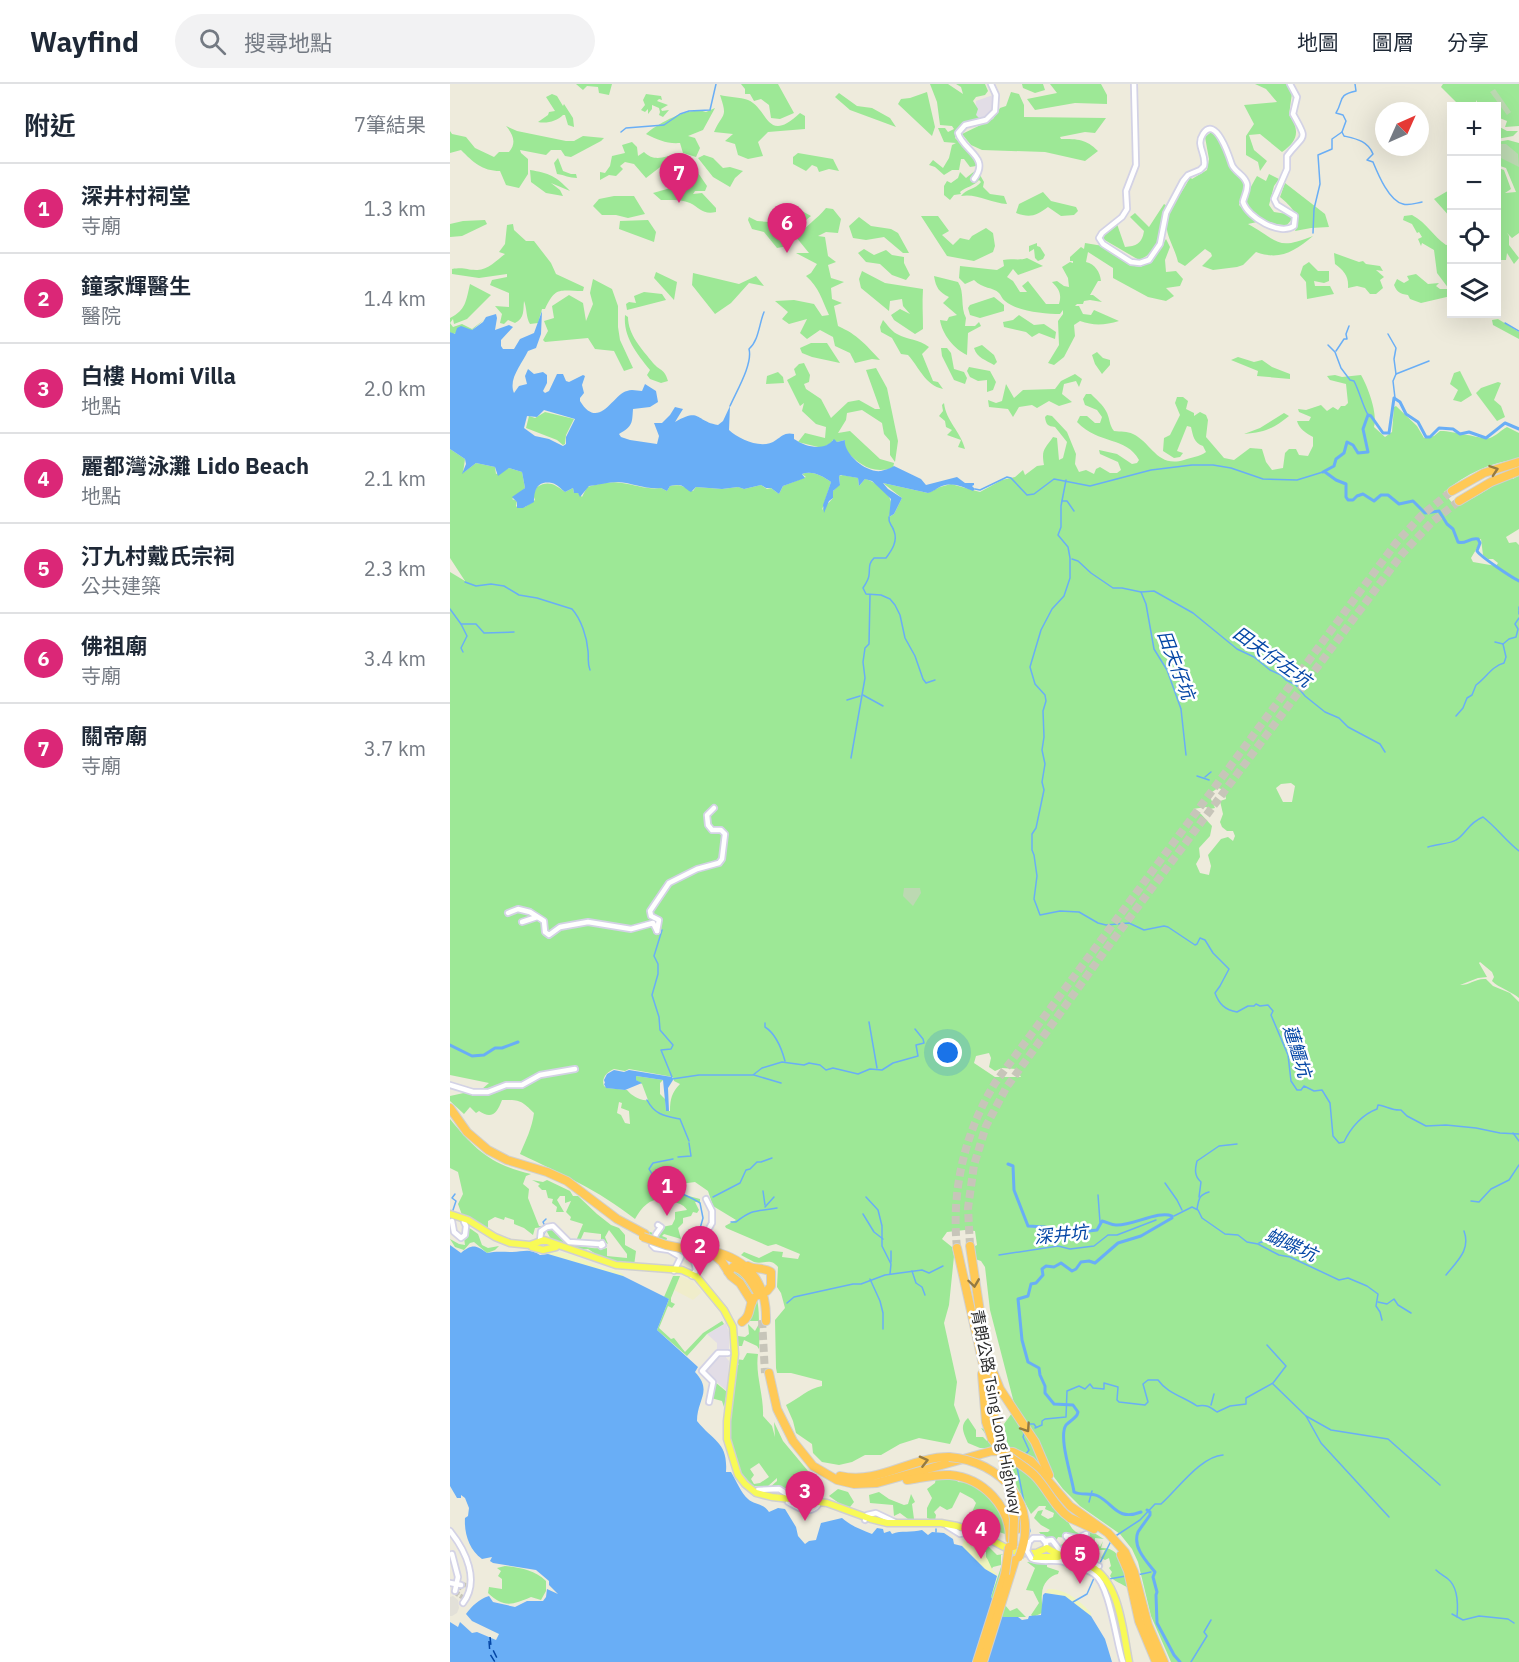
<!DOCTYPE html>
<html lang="zh-TW">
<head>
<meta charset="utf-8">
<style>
	body { margin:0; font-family:"IBM Plex Sans","Noto Sans TC",sans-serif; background:#f2f2f3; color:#1f2937 }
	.controls { position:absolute; right:18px; top:18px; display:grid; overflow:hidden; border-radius:0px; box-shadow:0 6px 24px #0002 }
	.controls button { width:54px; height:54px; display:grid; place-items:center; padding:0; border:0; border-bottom:2px solid #e0e1e3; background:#fff; color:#1f2937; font:30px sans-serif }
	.compass { position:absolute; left:925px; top:18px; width:54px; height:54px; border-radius:50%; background:#fff; box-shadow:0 6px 24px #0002; rotate:45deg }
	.you { position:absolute; left:498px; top:969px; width:21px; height:21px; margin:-15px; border:4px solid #fff; border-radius:50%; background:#1a73e8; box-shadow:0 0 0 9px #1a73e833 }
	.badge { display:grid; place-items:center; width:39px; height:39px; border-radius:50%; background:#db2777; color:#fff; font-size:20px; font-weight:700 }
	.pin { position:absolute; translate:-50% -50px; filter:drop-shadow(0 2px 3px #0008) }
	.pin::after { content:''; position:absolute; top:32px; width:21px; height:18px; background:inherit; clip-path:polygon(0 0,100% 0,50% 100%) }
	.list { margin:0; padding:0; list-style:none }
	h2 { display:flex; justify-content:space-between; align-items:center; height:78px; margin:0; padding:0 24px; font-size:26px }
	h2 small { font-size:20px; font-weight:400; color:#747a83 }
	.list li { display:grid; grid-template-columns:39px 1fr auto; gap:18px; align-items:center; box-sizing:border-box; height:90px; padding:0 24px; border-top:2px solid #e0e1e3 }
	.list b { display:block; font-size:22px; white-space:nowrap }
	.list p { margin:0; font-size:20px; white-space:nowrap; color:#747a83 }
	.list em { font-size:20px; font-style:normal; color:#747a83 }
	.icon { flex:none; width:33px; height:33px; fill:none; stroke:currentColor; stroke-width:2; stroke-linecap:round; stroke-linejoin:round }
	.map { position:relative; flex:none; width:1069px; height:1578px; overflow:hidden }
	header { display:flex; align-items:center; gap:36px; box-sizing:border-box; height:84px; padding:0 30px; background:#fff; border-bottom:2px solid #e0e1e3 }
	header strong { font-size:28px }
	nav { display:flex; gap:33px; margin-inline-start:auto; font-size:21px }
	.search { width:420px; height:54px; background:#f2f2f3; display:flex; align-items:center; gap:15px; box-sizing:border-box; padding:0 21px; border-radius:33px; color:#747a83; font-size:22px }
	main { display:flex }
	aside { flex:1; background:#fff }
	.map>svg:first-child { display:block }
</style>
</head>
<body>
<header>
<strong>Wayfind</strong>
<div class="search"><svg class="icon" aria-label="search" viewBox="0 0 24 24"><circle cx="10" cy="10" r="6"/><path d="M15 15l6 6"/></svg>搜尋地點</div>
<nav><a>地圖</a><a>圖層</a><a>分享</a></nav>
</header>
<main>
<aside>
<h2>附近<small>7筆結果</small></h2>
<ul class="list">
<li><span class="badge">1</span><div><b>深井村祠堂</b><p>寺廟</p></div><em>1.3 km</em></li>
<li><span class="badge">2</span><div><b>鐘家輝醫生</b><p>醫院</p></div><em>1.4 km</em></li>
<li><span class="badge">3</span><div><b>白樓 Homi Villa</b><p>地點</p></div><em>2.0 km</em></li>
<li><span class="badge">4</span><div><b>麗都灣泳灘 Lido Beach</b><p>地點</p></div><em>2.1 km</em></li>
<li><span class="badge">5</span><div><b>汀九村戴氏宗祠</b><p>公共建築</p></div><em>2.3 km</em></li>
<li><span class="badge">6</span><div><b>佛祖廟</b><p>寺廟</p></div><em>3.4 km</em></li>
<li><span class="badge">7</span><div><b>關帝廟</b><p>寺廟</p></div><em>3.7 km</em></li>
</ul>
</aside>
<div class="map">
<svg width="1069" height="1578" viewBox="0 0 1069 1578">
	<rect width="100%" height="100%" fill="#eeebdc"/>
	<!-- industrial -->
	<g fill="#e2dde6">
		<polygon points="543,11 545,16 544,27 538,32 529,36 525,31 526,17"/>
		<polygon points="276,1239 279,1249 279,1265 278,1267 267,1268 267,1259 257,1250"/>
		<polygon points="274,1271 279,1277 277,1307 254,1287 268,1272"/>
	</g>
	<!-- education -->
	<polygon fill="#f0edcb" points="230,1192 242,1197 252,1208 243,1216 224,1206"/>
	<!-- green -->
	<g fill="#9de896" fill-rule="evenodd">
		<polygon points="126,0 162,0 159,11 149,9 148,3 137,2 133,6"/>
		<polygon points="291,0 328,0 344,29 330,35 321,34 319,21 311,15 304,17 300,10 295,10 295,5"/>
		<path d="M480,0H498L513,10L511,3L506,0H535L538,7L535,11L526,13L523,17L528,25L526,31L531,36L510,43L505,54C521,69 532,71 526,95L530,91L534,98L533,103L540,110L554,112L557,120C541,119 526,109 511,112C516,105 526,105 531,98L529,96C524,102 516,103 510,108L511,110L504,111L500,116L494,111V102L497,97L501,99L508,94L510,88L516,94L526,86V82L520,83L514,75H511L509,86H502L494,91L485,83L479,81L483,76L493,84L499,74L502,61L506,59L494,58L488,44H495L498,48L504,45L502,42L490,41L487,18Z"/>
		<polygon points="572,0 593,0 595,6 585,9 573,4"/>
		<polygon points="600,0 651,0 657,11 657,20 625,19 585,26 577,15 607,9"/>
		<path d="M805,0H837L842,9L839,31C851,47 847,58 832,68L810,50L799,51L804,66L817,77L810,87L808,78L796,71V52L804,40L794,21L827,18L816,5Z"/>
		<polygon points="993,0 1069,0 1069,42 1055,43 1057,37 1047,33 1046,22 1029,22 1026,16 1026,22 1010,22 991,3"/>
		<polygon points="477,8 485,43 482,52 448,20 451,15 460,14"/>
		<path d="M561,8L569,10L574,21V33L656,34L645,49L635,48L610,53L611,55C628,55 636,55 648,67L635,77L595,68L532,66L521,61L512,50L543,35L550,24L556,22Z"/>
		<polygon points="389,9 407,22 422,24 440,34 446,43 400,26 385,13"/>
		<path d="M102,10L107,12L113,22L114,20L123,34L124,43L118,41L115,31H113C107,37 97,40 88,38L98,31L99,28L105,27L96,13Z"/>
		<polygon points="196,10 211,12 212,16 209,15 207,17 218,21 211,25 212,27 219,26 213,33 209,31 210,28 209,24 202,21 202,25 198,30 198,25 195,28 191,26 195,21 193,16"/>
		<path d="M270,11C278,13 290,13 298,16C319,25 316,61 350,29L355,32V45L318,48L308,58L313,72L298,75L288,71L285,60L275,57L283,50L264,48C273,28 278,35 270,11Z"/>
		<path d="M265,24L253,46L238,52L245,54L250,64L246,73L233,69L230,59C217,60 208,56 196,50C208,39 240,22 256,28Z"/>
		<polygon points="1046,41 1057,47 1068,47 1063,52 1047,55"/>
		<path d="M56,42L67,47L116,57H124L133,52L154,54L151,57L121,73L115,72L111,66H101L96,71L70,66L71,69L78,75V90L69,104L56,101L50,87C32,87 23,78 11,66L0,69V47L2,50L16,53L25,64L44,73L49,68H59C67,59 63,50 56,42Z"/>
		<path d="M760,49H765C771,56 791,88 793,97C796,104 792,113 789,121L807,138L798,140C829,157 826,167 863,152C845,167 830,177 806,168L793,181L787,183L763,186L752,182L762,172L761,169L755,165L735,182L728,178C726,168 718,154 717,146C715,127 733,109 740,93L742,95L757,86L759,75L755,53Z"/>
		<polygon points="1058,56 1069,59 1069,149 1062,154 1057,149 1059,152 1059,161 1069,174 1064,180 1057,169 1056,176 1047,176 1046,83 1054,86 1061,105 1055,109 1066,108 1056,84 1047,81 1047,58"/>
		<path d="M182,58L187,63L188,72L194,68C204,78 214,73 227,70L196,94L184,80L175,78L170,82L173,85L166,92L159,91L150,96V88L155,89L160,82L162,72L175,69L172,61Z"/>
		<polygon points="348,69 383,75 389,87 379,85 369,88 367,83 362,81 356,87 343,80 343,73"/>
		<polygon points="254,71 263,74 273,84 280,83 293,87 285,94 280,103 263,93 248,74"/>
		<path d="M108,74L113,87L121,90H126L127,94C119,94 115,91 107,90L104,79Z"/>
		<path d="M242,80L257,102L255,107H245L243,110L252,109L266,124V128C253,131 250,124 240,119C231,115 221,116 211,116L203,109L231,101L234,97V85Z"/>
		<path d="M80,86C99,89 106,92 120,107L101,99L110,106L113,112L96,109L81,98Z"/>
		<path d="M819,90L829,95L824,102L819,121L824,128L837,130L842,135L837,141C822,142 805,133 796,121C796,112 802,100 807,92L816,97Z"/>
		<path d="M835,99L875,130L879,143L861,144L845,147C852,133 841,122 830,113Z"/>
		<polygon points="1001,105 1001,134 984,115"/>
		<path d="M593,108L601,117L626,123L628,127L624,131L611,132L598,123C586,132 580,134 566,129L569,120Z"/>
		<polygon points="164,112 184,112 195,130 178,134 166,131 152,131 143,122 149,115"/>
		<path d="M714,120L717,122C709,143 713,166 689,176L653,155L654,150L667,140L675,163C686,162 692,160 694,147L680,133L685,129L699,143Z"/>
		<polygon points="338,124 343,128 352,127 361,132 339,150 338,162 327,164 314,148 302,145 298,136 299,133 307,137 319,138 324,151 329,150 329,135 322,125"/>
		<path d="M376,124L383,125L391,135L388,149L376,148L368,152L375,153L378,172L386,178L378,181L381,194L394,198L381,204L382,215L392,219L384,222L388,242C408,251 415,260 430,276L422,275L405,279L400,269L385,262L383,253L370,246L357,255L350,249L357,235L339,240L332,235L338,228L325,217L344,216L364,220L372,232L379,231C372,216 369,203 356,192L361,189L367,180L346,169H359L346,153C356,142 367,135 376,124Z"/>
		<path d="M962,131C977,139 983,152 996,161L1001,160V212L971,219L960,215L958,211C950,210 947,208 944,201L947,195L954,199L959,196L957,192L966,190L978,200L989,199L986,202L990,205H999L987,189L984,166L972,159L971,162L968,155L972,153L969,148L967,149L962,140L953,136L954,132Z"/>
		<polygon points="471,132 488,132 499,147 492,151 503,161 510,154 519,156 522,152 536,144 543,149 545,162 543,168 524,177 497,172"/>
		<polygon points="409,133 421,142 441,145 448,149 459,169 453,169 434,153 416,156 403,154 399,142"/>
		<polygon points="35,136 37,140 12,152 0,153 0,140 13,137"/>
		<polygon points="198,136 206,148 204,158 169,145 170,137"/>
		<path d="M63,140L64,146L76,157H84L101,179L106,190L134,203L133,207C109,207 106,202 95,225H92L88,239L80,240C76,234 77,224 74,217C73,226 75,234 65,239L58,236L54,240L50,239L52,230L45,222L59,223V209L40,201L42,196L57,193V190L29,194L2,190V185C15,183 16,186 26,186C37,187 47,176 55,170L49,168L55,160L57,141Z"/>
		<path d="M716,155L720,163L715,176L716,188L726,187L733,195L730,202L716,204L724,212L716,217L698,213L663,194V184L638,168L636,178C645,180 650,188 651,197H648L640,211H643L652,218L640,216L634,217L633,220H627L625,222H629L633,230L641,231L644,226L669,237C655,241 644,242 630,237L624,241L625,252L614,273L604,281L598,279L609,261L608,237L613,230V226L610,230C595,230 566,227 555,217C552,215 551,211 549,209C543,203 533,205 524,196L515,200L509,194L510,182L547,186L554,182L553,176C562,174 569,177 577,174L593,182L568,191L563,185L557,193L563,197L570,208H577L572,202L578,197L596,220H609C612,210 609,205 602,198L607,197L614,202L619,203L618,194L612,183L620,178L623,179V177H620V173L631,163L634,165L635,159L653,162L679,181L690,183L702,178Z"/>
		<polygon points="587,159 587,162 590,163 595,171 593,175 588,177 585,174 584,165 579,168 579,162"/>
		<polygon points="414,165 424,171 436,166 442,171 454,173 454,179 460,191 456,196 442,191 430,180 416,178 408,169"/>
		<path d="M884,169L909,178L913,177L916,180L930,182L933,187L926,186L934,193L930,196L933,204L926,210H920L915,204L907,202L898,204C899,192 894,187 885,180Z"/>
		<polygon points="859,178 868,187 879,187 879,197 874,199 864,197 865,202 880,202 884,210 857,215 856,198 850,191 853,182"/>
		<path d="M412,187L435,199L473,205C472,219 473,231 473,245L465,250L444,236L441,231L450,225L460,230L453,222L452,215L440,217L439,227L411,204L409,195Z"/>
		<polygon points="206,188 227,198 224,216 204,194"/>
		<polygon points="243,189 289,200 306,192 314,202 299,199 281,219 265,230 242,201"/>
		<path d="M484,192L508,198C515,208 510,223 516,234L515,242H525L529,238L531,242L518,249L517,271C504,265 492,250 490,236L497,237L499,233L507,231L493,219L499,213C489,208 486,204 484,192Z"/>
		<polygon points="143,195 162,205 168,222 168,243 170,256 183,284 174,287 164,267 145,265 138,254 95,258 93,256 98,247 94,237 104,234 102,222 119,211 133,219 136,237 143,220 140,209"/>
		<path d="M20,200L41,211L17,235L4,240L3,235L0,239L3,243L12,240L22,245L35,235L22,246L3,250L0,248V234C16,226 16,217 20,200Z"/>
		<polygon points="194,208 212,210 216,216 177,226 176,220 179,218 186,219 184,212"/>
		<polygon points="544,213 554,221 554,227 530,234 520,231 518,224 520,221"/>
		<path d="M175,231L178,233C178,251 192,265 203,279C211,288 214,284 218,297L211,299L200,295L197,291L200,286C187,270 173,253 175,231Z"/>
		<polygon points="569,231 584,241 594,240 606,248 605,255 589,249 582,253 576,248 554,243 553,238 563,236"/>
		<polygon points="1048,235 1069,248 1069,255 1043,241 1042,236"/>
		<path d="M433,236C437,240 441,247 447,250C458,256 469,255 479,263L472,270L483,297L488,298L493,305C475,301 469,283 458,271L451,270L442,254L431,248L430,243Z"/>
		<polygon points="361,259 377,259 390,279 362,273 352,269 350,264"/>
		<path d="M532,261L544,271L547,278L544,281C536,276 527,274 524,264Z"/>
		<polygon points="491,264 497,264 501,269 504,285 514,288 517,294 515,300 504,296 492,272"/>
		<polygon points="647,268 653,274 660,276 660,281 652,290 645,280 642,271"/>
		<polygon points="788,273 804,278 812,276 822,283 840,290 840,295 807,292 808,287 781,276"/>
		<path d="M354,279L360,291L359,298L354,300L356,305L371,315L381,334L398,318L409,316L425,325H430L416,286L426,284L437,304L448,357L445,378L440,371V357L434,350L432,339L412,326L397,329L396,336L388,349L400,347L430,375L444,379L443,384C421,390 410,381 395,366V356L387,358L383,356L381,359L372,364L348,358L355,349L375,354L376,343L366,340L352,327L354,319L350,322L337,296L346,291L344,285L349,280Z"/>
		<polygon points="519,283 540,287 546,298 543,306 537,308 537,296 528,297 520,293 517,287"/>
		<polygon points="1010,287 1022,311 1011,318 1003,316 1008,306 1000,300 1004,289"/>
		<polygon points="328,288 333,293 334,299 316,300 317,292"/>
		<polygon points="625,290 632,295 629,303 626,297 614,300 612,310 622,318 609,322 599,317 587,324 582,321 569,323 563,333 558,325 539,323 538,316 546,319 552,317 556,300 564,314 573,306 605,305 611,297"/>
		<path d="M885,291L892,293L911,291C918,303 928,330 924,343L935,353L942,348L944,323L946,322L967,342L974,354L984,352L990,347C1000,346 1036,356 1040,354C1046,352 1051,346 1057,343L1069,349V375C1040,378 1016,390 994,408L1005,423C1022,416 1044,401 1061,391L1063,395L1069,391V445L1056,453L1059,459L1066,458L1069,461V914C1061,907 1049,904 1042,897L1044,893L1042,888L1030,878L1029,879L1037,893L1028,894L1010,901C1020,901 1026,894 1036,895L1043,902L1060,909L1069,918V1578H721L701,1532L688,1478L682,1465L670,1450L630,1422L613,1405L604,1393L590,1359L564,1319L540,1226L535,1183L531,1177L525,1175L523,1163L527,1161L525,1147L515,1146L497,1148L492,1155L502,1163L504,1172L499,1221L494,1239L507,1298L504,1321L510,1337L500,1360L469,1354L450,1360L431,1371H415L402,1378L389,1381L372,1378L363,1369L362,1360L346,1349L343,1337L336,1321C348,1315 359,1304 372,1302V1297L341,1289H327L326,1284L325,1236L335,1224L331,1209L327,1203L328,1183C320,1173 314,1181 304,1178C300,1176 295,1173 291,1171L294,1168L309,1174L323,1167L333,1168L332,1173L348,1175L350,1170L326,1160L318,1162L276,1144L275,1142L286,1136L263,1122L258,1107L245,1098L230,1100L227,1106L235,1111L250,1115V1118H245L249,1126L247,1129L243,1128L241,1132L233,1134V1139L228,1144L231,1155L214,1150L212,1152L217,1154L215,1162L208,1161L209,1153L196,1149L194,1146L206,1150L212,1143L222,1141L225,1135V1128L237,1126C234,1121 230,1120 225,1118C206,1110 194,1118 185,1135C148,1106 112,1090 70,1070C76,1056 82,1044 84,1029C71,1016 70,1016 52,1016C47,1029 42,1036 29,1027L26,1029L20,1023L14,1030L0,1017V1012L32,1005L39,999L0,991V488L15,497L0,474V365L15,375L13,389L26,379L45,383L46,390L59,384L72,388L75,404L62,415L67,417L66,422L68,424L75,423L85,416L83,410L87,403C98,396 105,400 115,408L123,404L124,409H128L132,413L137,403C149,400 160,397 172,399C186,401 198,406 211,404L217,407L220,402C231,400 234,403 243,407L246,403L272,405L288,403L294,405L311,401L317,405L321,404L329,410L333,402L356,393L352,390C362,386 373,392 381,398L372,426L383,414V407L390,400L389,392L393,391L408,394L409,402L415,395C423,396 440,409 441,418C442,423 440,429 439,433L444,430L452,414L433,399L478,409L490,403L501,400L530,408L552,396L565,393L573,386L575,391L587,382L594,381C591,365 595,365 603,353L607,354L609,376L613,374L617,358L605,343C598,342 596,341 595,333L597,331L602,332L617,348L626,370L625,380L629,388L636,386L644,390L646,385L650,383L660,389H667L671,386L668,378L650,370L649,366L667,370L682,380L687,379L689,376C676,352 649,361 627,338L630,332H637L645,339H650L652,333L647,326L635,321L633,315L636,310H641C646,315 653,321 656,327C660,334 659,341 664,347C671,348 677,347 683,350C702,359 707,384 734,376C742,373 749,373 756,368L753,362C744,359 743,352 741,343L737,342L727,367L733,369L730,373L724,374L713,367L714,354L720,351L730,331L725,319L727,313H733L738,317L736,325L744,329V332L750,328L756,331L758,336L756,353L774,374L784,376L800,364L812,365L816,378L822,386L833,384L835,369L839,365H846L849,371L858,372L863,362V353C856,349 849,345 847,337H859L861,333L849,328L848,325L856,326L871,321L877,327L883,323L888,326L891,322H895L898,319L896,300L880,296L877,292ZM1031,455L1033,471L1038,475H1043L1048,479L1046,482L1023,478L1021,474L1030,459L1028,456ZM841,699L845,702L842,718H833L826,704L831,700ZM768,704L774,706L776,715L770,717L773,730L770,738L772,743L777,747H783L785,752L783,757L778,753L771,755L758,771L761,782L759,791L750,789L746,780L750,773L749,764L760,752L762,742L751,730L743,725L756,723L760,725L765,724L760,713L762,708ZM539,969L541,974L539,983L545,987L552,984L566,985L571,993H545L524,979L526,972ZM164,985L175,987L179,985L223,993L224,997L230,1000C222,1008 220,1015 220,1027H216L215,1015L210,1010V999L213,996L186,992V996L192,1000L198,1016C190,1017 182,1012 177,1006L157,1004L154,1002C151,994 157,988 164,985ZM169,1018L172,1019L171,1024L179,1027L180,1040L175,1039L171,1031L167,1029Z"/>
		<polygon points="1048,298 1051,299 1044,316 1051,322 1055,333 1047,337 1026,309 1031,304"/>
		<path d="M494,319C496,337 511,348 515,365L508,363L511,356L497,351L502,346L496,343L495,337L489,332L493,327L492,321Z"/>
		<polygon points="95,328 124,335 116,351 115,360 113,361 107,356 76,344 79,332 85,334"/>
		<path d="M834,329L839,332C823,345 815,348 794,350L810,344Z"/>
		<path d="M0,1035C25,1066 42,1081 81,1090L76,1092L73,1100L79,1105L78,1114L89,1142L94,1143L85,1144L83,1151L74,1144L64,1140V1136L55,1133L54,1136L45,1133L38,1137V1146L12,1131L8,1120L13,1110L8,1088L0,1084Z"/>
		<path d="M82,1096L93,1098L97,1096L120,1107L123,1112H128L147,1130L161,1141L169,1144L175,1151V1161L186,1167L184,1182L155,1176L138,1165C126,1167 113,1158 102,1157L96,1146L104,1145C108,1149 110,1153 114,1156C120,1162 151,1166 157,1164V1172L177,1174V1170L159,1146L155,1153L158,1160L151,1156V1150L134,1148L130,1157H126L133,1140L120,1136L121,1133L116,1128L121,1117L115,1119V1112H110L107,1116L114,1128H106L107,1123L102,1119L103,1115L98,1114L96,1106H92L88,1102L90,1100Z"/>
		<polygon points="18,1143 28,1150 32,1161 38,1164 49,1162 45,1166 37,1169 24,1158 20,1159 14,1166 5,1163 0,1155 9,1160 15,1161 14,1154"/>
		<path d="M282,1184C304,1198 309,1211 309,1237H298L303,1223L281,1186Z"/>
		<polygon points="223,1192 230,1192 221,1214 221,1218 225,1220 222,1224 218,1222 209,1244 221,1255 224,1254 235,1268 253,1249 272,1237 274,1240 257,1250 237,1272 207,1246 219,1215 214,1213"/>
		<polygon points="310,1238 309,1265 307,1262 294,1256 292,1262 288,1262 288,1252 295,1253 299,1250 298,1240 305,1247"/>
		<path d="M297,1269L308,1270C305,1291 314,1311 313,1332L322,1342L325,1353L324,1338L333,1357L358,1387L359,1393L334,1405L319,1404L327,1397V1394L317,1403L303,1402L293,1391L291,1392C284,1372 277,1353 280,1331C282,1314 287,1296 286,1279L289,1281L286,1275L293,1276ZM309,1379L319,1393L310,1399L304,1400L301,1395L304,1391L300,1385Z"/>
		<polygon points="265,1298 277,1308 274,1323 272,1317 261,1314"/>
		<path d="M562,1329L583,1355L593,1384C584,1372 573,1366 558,1364L554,1340Z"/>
		<path d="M518,1334L526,1346V1353H533L537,1357L538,1353L531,1344L536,1346L545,1364H530L518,1359C514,1349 509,1342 518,1334Z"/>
		<path d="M559,1376L582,1392L603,1424C618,1428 617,1442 626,1448C633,1452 635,1448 641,1448C646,1449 650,1453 654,1455L645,1454V1462L648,1460L650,1463L653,1457L651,1464C672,1462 675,1488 678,1504C673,1500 663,1497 660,1492L662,1488L659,1484L661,1482L659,1474L655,1476L651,1474L655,1466H647L649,1475L647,1478L629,1472L628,1466L618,1454L608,1453L606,1457L612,1463L611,1461L614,1459L622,1461L626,1466L625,1471L613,1468L601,1453H593L589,1448H598L600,1446L591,1441L584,1434L588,1427L593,1426L591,1431L598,1435L603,1433L604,1429L595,1425L596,1422H589L581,1430L567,1403Z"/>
		<polygon points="486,1394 507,1396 508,1398 522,1399 530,1404 550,1424 558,1451 549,1448 547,1443 531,1439 528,1441 519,1435 526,1419 523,1415 510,1408 502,1424 497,1426 490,1422 484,1428 486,1431 485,1437 477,1434 477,1424 482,1414 477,1405 485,1399"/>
		<polygon points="388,1405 398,1408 404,1418 400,1423 393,1422 379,1412"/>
		<polygon points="429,1408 439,1415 454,1421 458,1420 461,1410 465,1418 462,1420 464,1435 462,1438 450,1429 444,1432 443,1421 420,1419 419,1411"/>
		<polygon points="520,1451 534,1458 547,1471 554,1470 551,1471 551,1481 543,1483 541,1486 536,1479 536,1468 532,1467 529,1462 526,1464 523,1458 515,1459 520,1454"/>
		<path d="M577,1478L597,1480V1483L609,1487L608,1490C600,1491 592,1500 592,1510C591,1516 593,1521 592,1529L583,1533L581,1531L589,1519L583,1507L576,1506L585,1484Z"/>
		<path d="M55,1482C72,1484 84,1486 96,1497V1507L91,1516L81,1513C62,1521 54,1524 38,1509L39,1503L52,1505V1495L48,1492L51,1487L47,1484Z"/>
		<polygon points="551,1483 551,1511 556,1517 555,1521 560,1527 567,1524 576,1533 553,1533 541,1513"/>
	</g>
	<!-- sand -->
	<g fill="#f0f5be">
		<path d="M97,1167C115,1166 132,1175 148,1182C157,1186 167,1185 174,1191L173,1192L98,1170Z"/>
		<path d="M517,1456C522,1464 531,1465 536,1473C541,1480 540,1485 547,1490V1492L535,1485L514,1465L512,1462L514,1457Z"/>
		<path d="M598,1505C616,1505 629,1516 641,1529V1532L615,1512L595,1509Z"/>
	</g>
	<!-- cemetery -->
	<g fill="#bcd9b2">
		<polygon points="1045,5 1061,28 1057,31 1040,8"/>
		<polygon points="1050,60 1056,60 1068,70 1069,83 1047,72 1047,64"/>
		<polygon points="454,804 470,804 471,809 463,822 453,812"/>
	</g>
	<!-- plaza -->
	<polygon fill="#e2e0d8" points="3,1512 8,1516 9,1524 7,1529 2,1532 0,1532 0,1513"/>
	<!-- water -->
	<g fill="#69aef6" fill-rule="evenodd">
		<path d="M92,227L91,250L86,264L78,267C72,280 58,295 64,309L69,302L77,300L75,292L78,285L84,290L93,288L97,291V299L93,307L95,309L99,307L107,290H113L116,297L119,298L133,291L135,292L132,301L134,309L130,314V317C149,348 163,310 177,307C182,305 187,307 192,307L195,300L206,307L208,318L200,323L183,325C182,339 183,342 169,350L171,353L180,356L207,360L209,352L204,339H212L220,331L225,323L233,325L225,338C251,323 245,337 268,341L273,337L280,322L279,346C290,356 313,366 326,356C332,352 335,348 344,350V355C356,363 374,368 384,355L387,358L395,356C393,369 416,389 431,387C435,386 441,384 444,382L471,395L476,401L507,393L515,399H524V401L522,402L525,405L523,407C512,403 504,398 492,402C487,404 483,408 478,409L433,399L438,405L452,414L444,430L439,433L441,415L422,397L415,395L409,402L408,394L391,391L389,392L390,401L383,407V414L379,417L374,429L373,421L381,398C373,392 362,386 352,390L355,394L333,402L329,410L321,404H316L311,401L294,405L288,403L272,405L246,403L241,408C232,403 234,399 220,402L217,407L211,404C197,406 183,399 168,398C158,398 149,401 139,402L130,413L128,409H124L123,404L115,408C111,405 107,400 102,399C86,396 84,408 84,418L73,424H67V418L62,413L75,404L72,388L59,384L48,392L45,383L26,379L12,390L16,380L15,375L0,365V248L5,250L7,244L11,242L22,246L33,238L36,233L46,230L47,234L45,246L59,241L63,243L51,256V262L53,265H64L70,255L84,249ZM94,326L125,335L116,353V360L113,362L99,355L85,352L74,344L77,332L87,333Z"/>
		<polygon points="164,986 174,988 179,986 222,993 223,996 218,1004 219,1027 216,1027 213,996 186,992 186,996 192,999 175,1006 156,1004 154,1000 155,999 154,996 157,990"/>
		<path d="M0,1161L11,1169C22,1160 26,1161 37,1169C46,1167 53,1168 62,1168C74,1168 78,1164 90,1171L98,1170L173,1192L219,1215L207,1246L248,1283L245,1288C263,1307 247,1315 247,1337C264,1358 278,1358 276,1388H281C286,1396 291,1409 298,1415C304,1421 314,1419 319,1428L328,1424L335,1425L346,1443L348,1452L355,1460L359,1457L366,1456L371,1439L392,1434C400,1441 409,1445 422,1450L427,1444L433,1445L434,1449L440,1447L442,1450C451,1446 462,1449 472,1446L478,1451L482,1448L494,1449L503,1455L504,1460L512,1462L535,1485L547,1492L541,1513L553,1533H568L572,1536L578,1535L579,1532L591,1531L593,1511L595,1509L615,1512L641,1532L655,1555L662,1578H0V1538L8,1543L10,1538L22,1549L27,1548L46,1556L49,1550L22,1537L16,1530C22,1522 29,1515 39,1512L43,1518L65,1523L77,1517H93L96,1513L97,1505L108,1510L99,1501V1497L86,1486L43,1479L40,1477L42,1473L32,1475C19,1466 14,1449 15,1434L18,1432L19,1424L15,1414L11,1411V1414H7L0,1402Z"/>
	</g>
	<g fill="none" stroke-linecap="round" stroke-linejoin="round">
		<!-- stream -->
		<g stroke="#69aef6" stroke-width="1.5">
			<path d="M905,0L906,7C887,11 894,16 886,29L893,31L896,37L892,48L894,52C907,55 918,57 923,70L917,76L923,78C928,90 939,117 953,120C959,122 966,119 972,118"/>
			<polyline points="171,48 176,44 214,41 230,30 239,27 260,26 266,0"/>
			<polyline points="863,149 864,125 870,100 868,71 882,65 882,55 892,48"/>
			<polyline points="1055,239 1069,247"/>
			<polyline points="938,250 946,264 944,275 946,290"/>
			<path d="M878,261L885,268L891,284L900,296L904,297C910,309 912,320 918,331"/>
			<polyline points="886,267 894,255 897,255 896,250 899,242"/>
			<polyline points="945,314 943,297 946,290 979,277"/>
			<path d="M280,322C286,308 303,280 299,265C309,256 309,240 314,228"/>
			<path d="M616,396L611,422V443L608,451L618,463L620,474V494L614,512L602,525L591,546L580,583L585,600L595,611L596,617L593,627L594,653L592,666L595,680L592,698L594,706L586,744L582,750V766L584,771L587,792L584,815L590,831L610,827L629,828L648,839L656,841L679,839L694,846L714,842L718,843L745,861L747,860L750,854L755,856L763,869L779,885L770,902L765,909C769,920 775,926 787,928L798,922H804L806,920L810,922L818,921L823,927L821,931L838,971L841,997L847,1006H851L854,1002L864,1007L872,1006L880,1019L883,1052L889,1059L894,1058C901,1043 913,1030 927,1025L928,1021C936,1022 943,1027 951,1026L957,1032L976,1042L996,1041L1026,1044L1050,1049L1069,1050"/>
			<polyline points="525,405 530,406 557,393 561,394 577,411 584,410 604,395 640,402 701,386 742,381 763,381 781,384 813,395 847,396 873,388"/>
			<polyline points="612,417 617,417 624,427"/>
			<path d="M439,433C438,440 442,440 444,447C448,457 442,466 436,474H424C418,480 420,484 419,491C419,495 415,501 413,504L416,510L431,511L440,515L445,521L450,531L455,554L465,572L473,595L476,599L485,596"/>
			<polyline points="622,475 628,477 641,489 663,504 672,504 691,508 696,520 704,565 717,586 731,625 736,671"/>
			<path d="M15,498L26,502L41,500L54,502L69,511L87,514L122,525C131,535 137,553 138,567C139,574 137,579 140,586"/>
			<polyline points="691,508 704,507 743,529 787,565 804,573 820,586 831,591 836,596 846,601 855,612 875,628 889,634 898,643 930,660 935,668"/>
			<polyline points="1069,523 1069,526"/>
			<polyline points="0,525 11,540 17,552 11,564 13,568"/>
			<polyline points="1069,527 1069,530"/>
			<polyline points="11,540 26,540 34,549 64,548"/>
			<polyline points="1045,558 1053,560 1059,555 1066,553 1068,545 1065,540 1069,534"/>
			<polyline points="413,611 433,622"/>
			<polyline points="397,616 410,612"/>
			<path d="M1006,632L1013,624L1017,614L1022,611L1026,601C1036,594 1042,582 1054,579L1056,573L1053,560"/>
			<polyline points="401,674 415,594 413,578 415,564 419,560 420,511"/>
			<polyline points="747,692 759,696"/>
			<polyline points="755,693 761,688"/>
			<path d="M978,763C986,760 1000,760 1006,756C1016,750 1018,739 1033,733C1046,743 1056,757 1069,767"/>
			<polyline points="212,846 204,872 208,880 208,890 202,911 209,933 210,946 223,961 221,965 211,966 222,993"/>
			<polyline points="419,938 427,984"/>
			<path d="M315,939V943C326,950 332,966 335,977"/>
			<polyline points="304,991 331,999"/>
			<polyline points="222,995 249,991 303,991 312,984 332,978 354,981 359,979 370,981 376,986 383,984 408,990 420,985 432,986 443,979 468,972 466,961 474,959 473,955 465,945"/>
			<path d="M197,1016C205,1031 215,1032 230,1035L239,1057"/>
			<polyline points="1063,1049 1069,1057"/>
			<polyline points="228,1073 241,1072 239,1059"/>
			<path d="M223,1075L203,1079L199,1085C209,1104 233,1108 250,1119L253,1134L249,1148"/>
			<polyline points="715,1099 727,1116 732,1126"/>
			<polyline points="313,1107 315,1121"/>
			<polyline points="648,1111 650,1138"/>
			<polyline points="263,1113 290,1099 296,1086 300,1085 307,1078 311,1078 322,1074"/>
			<polyline points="416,1113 428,1126 432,1142 432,1162 441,1180 440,1190"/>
			<path d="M749,1113L751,1098C744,1092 745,1085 747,1077L769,1062L787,1060"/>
			<polyline points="1021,1117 1029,1118 1041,1105 1059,1096 1069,1081"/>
			<polyline points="315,1123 324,1113"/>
			<path d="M747,1125C749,1114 749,1111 759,1108"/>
			<polyline points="3,1126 6,1117 2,1114 5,1110"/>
			<polyline points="413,1130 424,1148 433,1155"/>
			<polyline points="724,1132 742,1123 748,1126 752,1134 775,1150 788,1151 797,1158 808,1160 829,1171 840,1173 889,1196 898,1194 917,1202 928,1210 926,1222 930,1228 932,1236"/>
			<path d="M281,1138H286C304,1124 306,1128 327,1124"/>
			<polyline points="95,1142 93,1138 96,1135"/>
			<polyline points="93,1152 96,1146"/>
			<polyline points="809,1159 825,1153"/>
			<polyline points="441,1167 441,1178"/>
			<polyline points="549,1171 608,1162 620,1165 644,1162 658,1151 667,1151 706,1136"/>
			<polyline points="462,1187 466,1199 472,1203 475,1211"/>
			<path d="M996,1191C1007,1177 1021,1166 1014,1147"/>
			<polyline points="420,1195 430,1217 433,1229 433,1245"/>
			<polyline points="928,1218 937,1220 944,1215 948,1221 961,1229"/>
			<polyline points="337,1219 344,1213 403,1200 411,1200 435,1191 472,1186 479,1189 493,1182"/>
			<polyline points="823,1300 856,1332 881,1346 938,1355 990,1401"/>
			<polyline points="761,1321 764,1310"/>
			<polyline points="856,1332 871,1359 939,1433"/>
			<polyline points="577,1340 584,1340 586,1343"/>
			<path d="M585,1344L592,1341V1337L595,1335L616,1333L617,1307L629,1302L635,1305L640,1300L643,1304L654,1305V1299L668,1303L667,1316L669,1318L695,1321L698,1318L693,1300L698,1296H708C717,1309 734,1313 747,1322C756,1320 760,1323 767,1328L780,1322L796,1320V1314L823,1299L836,1282L817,1261"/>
			<polyline points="575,1347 573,1353 579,1366 576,1370"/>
			<polyline points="568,1381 567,1383 575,1423"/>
			<polyline points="639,1418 642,1407"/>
			<polyline points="578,1439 580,1447 578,1452"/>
			<polyline points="486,1448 486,1445"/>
			<path d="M664,1453L690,1436L705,1420H711C727,1406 751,1372 773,1371"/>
			<polyline points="650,1479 661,1457"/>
			<path d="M986,1486C990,1490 994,1492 998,1495C1008,1503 1008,1522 1007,1533"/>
			<polyline points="687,1491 701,1488"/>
			<polyline points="659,1495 676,1492"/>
			<polyline points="623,1518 637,1510 644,1494"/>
			<polyline points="1002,1530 1013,1536 1029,1532 1058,1535 1064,1539"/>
			<polyline points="741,1578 757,1552 754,1548 761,1536"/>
		</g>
		<!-- canal -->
		<g stroke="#69aef6" stroke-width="3">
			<polyline points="873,388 884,382 886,375 894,369 897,358 903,361 908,369 918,368 913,345 918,331 921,332 933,349 939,349 944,314 950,318 956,330 968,338 976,353 980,353 989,344 1003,345 1010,350 1019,348 1036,354 1055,339 1069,345"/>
			<path d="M875,388L886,396L896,400V413L898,416H903L907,412L913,410L924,417L931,411H938L949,420L963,417L975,429L989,427L997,440L1003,445L1008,458C1015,461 1020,453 1028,455L1030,459L1027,467C1031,473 1061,493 1069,497"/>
			<polyline points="0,961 22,972 34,971 45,964 52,964 68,958"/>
			<path d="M558,1080L563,1082L564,1106L578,1142L595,1143L607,1147L631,1148L647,1146L652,1137C657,1138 661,1141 666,1141C682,1142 709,1126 722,1132V1134L691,1152L668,1159L645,1179L639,1177L631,1178L626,1185L622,1187L611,1179L604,1183L596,1182L592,1185L593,1191L586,1199L581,1200L578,1212L568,1215L572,1256L578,1278L589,1284L590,1291L595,1302V1309L604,1320L623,1321L628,1328L627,1331C624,1335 619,1338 616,1341C608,1353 622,1393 624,1408C632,1412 640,1408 648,1412C665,1421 667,1437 691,1428"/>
			<path d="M697,1426L700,1428V1431C696,1437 691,1443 688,1448C682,1463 697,1478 705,1488L703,1493L707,1508L706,1511L707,1539L724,1571L730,1578"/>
		</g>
		<!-- ferry -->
		<g stroke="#0547a6" stroke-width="1.5" stroke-dasharray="8 6" stroke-linecap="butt">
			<polyline points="40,1553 41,1562 49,1578"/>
			<polyline points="39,1557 40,1570 45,1578"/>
		</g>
		<!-- minor-tunnel -->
		<polyline stroke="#c7c5b9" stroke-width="4.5" stroke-dasharray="4.5 2" stroke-linecap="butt" points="14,1514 7,1510 11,1500 19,1502"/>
		<!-- highway-tunnel -->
		<g stroke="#c7c5b9" stroke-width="8" stroke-dasharray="8 4" stroke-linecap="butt">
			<polyline points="520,1162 518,1124 524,1081 536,1042 556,1004 657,864 952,470 982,438 1009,417"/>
			<path d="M507,1164C501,1106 515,1048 545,999L946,459L972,431L1002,407"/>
			<polyline points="312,1236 315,1289"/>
		</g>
		<!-- minor casing -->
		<g stroke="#d3d2e5" stroke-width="8">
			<g id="minor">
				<path d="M684,0L686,81L676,107L677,125L672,133L652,149L649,154L653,160L681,178L690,179L699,176L710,160L716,129L733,97L738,91L750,86L754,82C757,70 745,62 753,50C766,30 780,75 782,81C786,89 795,91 797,100C798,107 794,112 793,118C798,134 830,152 844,142L845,132L827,121L824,115L837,85V72C854,49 859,58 843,30L847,13L840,0"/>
				<path d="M524,95C541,73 513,67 508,49L515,41L536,36L545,27L546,11L541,0"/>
				<polyline points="58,829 68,825 80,828 94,837 95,848 99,851 110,843 138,838 181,845 203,839 207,847"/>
				<polyline points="72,838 87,833"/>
				<polyline points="207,847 209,836 201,832 200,827 219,799 247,785 269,779 272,775 275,750 271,746 262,746 258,741 257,731 264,724"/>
				<polyline points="0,1001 23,1008 38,1008 56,1001 72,1001 90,991 125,985"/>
				<polyline points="2,1137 4,1148 11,1154 15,1151 16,1142 14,1138"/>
				<polyline points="208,1141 211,1143 206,1150 202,1161 205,1164 219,1166 231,1173 224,1187"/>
				<polyline points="90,1156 91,1147 97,1143 103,1142 119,1158 150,1160 152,1159 153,1161 151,1162"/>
				<polyline points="235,1166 241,1158"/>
				<polyline points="242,1192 246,1186 244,1177 255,1158 258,1146 262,1139 262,1127 256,1115"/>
				<polyline points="259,1318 263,1298 252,1287 268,1269 278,1269"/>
				<polyline points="308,1406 329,1405 337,1410 338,1415"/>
				<path d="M338,1418C347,1423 360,1432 368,1421"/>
				<polyline points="415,1436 417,1431 426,1429 445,1438"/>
				<polyline points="497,1442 510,1450 518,1448"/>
				<path d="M0,1447C16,1467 30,1497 13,1519"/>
				<polyline points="616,1452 627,1467 627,1473"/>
				<polyline points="616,1452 628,1454 636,1450"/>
				<polyline points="595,1457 602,1456 611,1468 649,1482"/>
				<polyline points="579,1458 583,1454 592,1454 596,1459 596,1464"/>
				<polyline points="2,1470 8,1493 5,1507"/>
				<path d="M582,1475C592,1479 603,1475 614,1478C623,1482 636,1484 644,1490C660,1501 666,1558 673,1578"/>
				<polyline points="0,1499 11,1501"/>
			</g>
		</g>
		<!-- major casing -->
		<g stroke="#d0d0d0" stroke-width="9">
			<g id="major">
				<path d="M0,1130L18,1136L45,1153L60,1159L80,1161L94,1156L166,1181L232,1186L247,1193L274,1226L283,1243L285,1270L277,1337V1355L288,1391L295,1400L306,1409L322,1413L377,1419L421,1435L437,1439H491L507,1442L526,1448L558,1465L569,1469H586L597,1464C609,1473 626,1475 640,1482C670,1497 673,1548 679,1578"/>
				<polyline points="82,1163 93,1166 106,1163"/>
				<polyline points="582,1473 608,1473"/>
			</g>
		</g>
		<!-- highway casing -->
		<g stroke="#d0d0d0" stroke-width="10">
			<g id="highway">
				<polyline points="1002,407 1034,389 1069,378"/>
				<polyline points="1009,417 1041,398 1069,387"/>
				<polyline points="0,1024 17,1048 38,1066 57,1076 97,1088 117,1097 167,1135 195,1150"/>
				<polyline points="520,1162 536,1267"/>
				<polyline points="507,1164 549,1352"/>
				<path d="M262,1167C299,1176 317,1198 316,1237"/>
				<polyline points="264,1171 272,1178 281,1192 290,1199 302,1218"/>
				<path d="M298,1182C305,1186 314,1183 321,1188V1202L317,1207"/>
				<path d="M278,1188L283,1183C296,1185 303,1201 309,1211"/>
				<path d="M292,1238C302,1231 298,1222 304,1214"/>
				<polyline points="537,1273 550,1305 585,1358 599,1391"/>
				<polyline points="319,1289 327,1325 343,1357 363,1382 387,1396 404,1400 427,1399 542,1367 563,1368 581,1377 620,1422 658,1449 675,1468 684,1488 698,1541 714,1578"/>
				<polyline points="532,1290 536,1338 542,1355"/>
				<path d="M390,1392C429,1401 460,1373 499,1373"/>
				<path d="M457,1396C471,1394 486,1390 500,1391C533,1394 560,1422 560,1455"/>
				<polyline points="565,1419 568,1445"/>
				<polyline points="620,1434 644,1445"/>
				<polyline points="671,1471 678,1487 689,1537 706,1578"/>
				<polyline points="527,1578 555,1490"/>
				<polyline points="533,1578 565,1476"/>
			</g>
		</g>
		<!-- minor -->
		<use href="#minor" stroke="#fff" stroke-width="4.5"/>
		<!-- major -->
		<use href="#major" stroke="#f8fa56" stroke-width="6"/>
		<!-- highway -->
		<use href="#highway" stroke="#ffc956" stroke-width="8"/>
		<!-- minor-bridge casing -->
		<g stroke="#d3d2e5" stroke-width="8" stroke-linecap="butt">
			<polyline id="minor-bridge" points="579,1458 577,1467 581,1474"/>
		</g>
		<!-- highway-bridge casing -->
		<g stroke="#d0d0d0" stroke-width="10" stroke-linecap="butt">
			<g id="highway-bridge">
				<polyline points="193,1153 216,1161 261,1170"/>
				<polyline points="549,1352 564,1435 563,1462"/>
				<path d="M542,1355C553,1372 570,1378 584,1391C598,1405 604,1423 620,1434"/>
				<path d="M499,1373C551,1377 591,1421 569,1473"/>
				<polyline points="555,1490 559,1463"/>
			</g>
		</g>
		<!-- minor-bridge -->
		<use href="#minor-bridge" stroke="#fff" stroke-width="4.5"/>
		<!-- highway-bridge -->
		<use href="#highway-bridge" stroke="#ffc956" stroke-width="8"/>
	</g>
	<!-- one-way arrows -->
	<defs><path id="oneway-chevron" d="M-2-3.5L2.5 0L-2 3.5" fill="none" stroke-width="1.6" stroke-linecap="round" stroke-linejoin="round" transform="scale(1.5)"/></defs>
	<g stroke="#957a40">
		<use href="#oneway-chevron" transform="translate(1044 386) rotate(-19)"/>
		<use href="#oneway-chevron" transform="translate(524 1199) rotate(82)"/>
		<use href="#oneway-chevron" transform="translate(576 1344) rotate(56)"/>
		<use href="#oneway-chevron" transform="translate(474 1377) rotate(-14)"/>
	</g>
	<g text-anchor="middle" stroke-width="5" stroke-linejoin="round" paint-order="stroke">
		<!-- street labels -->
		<g font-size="16" fill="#2b2b2b" stroke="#fff">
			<text transform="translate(547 1328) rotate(79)" y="6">青朗公路 Tsing Long Highway</text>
		</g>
		<!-- water labels -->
		<g font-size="18" font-style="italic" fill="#0547a6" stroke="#fff">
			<text transform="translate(822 573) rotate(35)" y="6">田夫仔左坑</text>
			<text transform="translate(726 581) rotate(69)" y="6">田夫仔坑</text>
			<text transform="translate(847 967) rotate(73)" y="6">蓮鱷坑</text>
			<text transform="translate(611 1151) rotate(-6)" y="6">深井坑</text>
			<text transform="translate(841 1161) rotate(24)" y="6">蝴蝶坑</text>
		</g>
	</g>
</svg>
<div class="controls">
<button>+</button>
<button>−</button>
<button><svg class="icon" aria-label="locate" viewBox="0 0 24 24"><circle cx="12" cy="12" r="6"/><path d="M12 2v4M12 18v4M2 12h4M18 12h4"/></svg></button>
<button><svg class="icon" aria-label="layers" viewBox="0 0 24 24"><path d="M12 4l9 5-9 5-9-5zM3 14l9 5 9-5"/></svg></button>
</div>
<svg class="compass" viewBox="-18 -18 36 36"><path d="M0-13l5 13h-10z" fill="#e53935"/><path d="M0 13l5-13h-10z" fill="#747a83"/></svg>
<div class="you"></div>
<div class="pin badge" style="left:217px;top:1132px">1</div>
<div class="pin badge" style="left:250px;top:1192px">2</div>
<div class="pin badge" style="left:355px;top:1437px">3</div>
<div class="pin badge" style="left:531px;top:1475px">4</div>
<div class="pin badge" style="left:630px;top:1500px">5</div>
<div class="pin badge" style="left:337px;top:169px">6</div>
<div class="pin badge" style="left:229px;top:119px">7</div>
</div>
</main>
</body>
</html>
